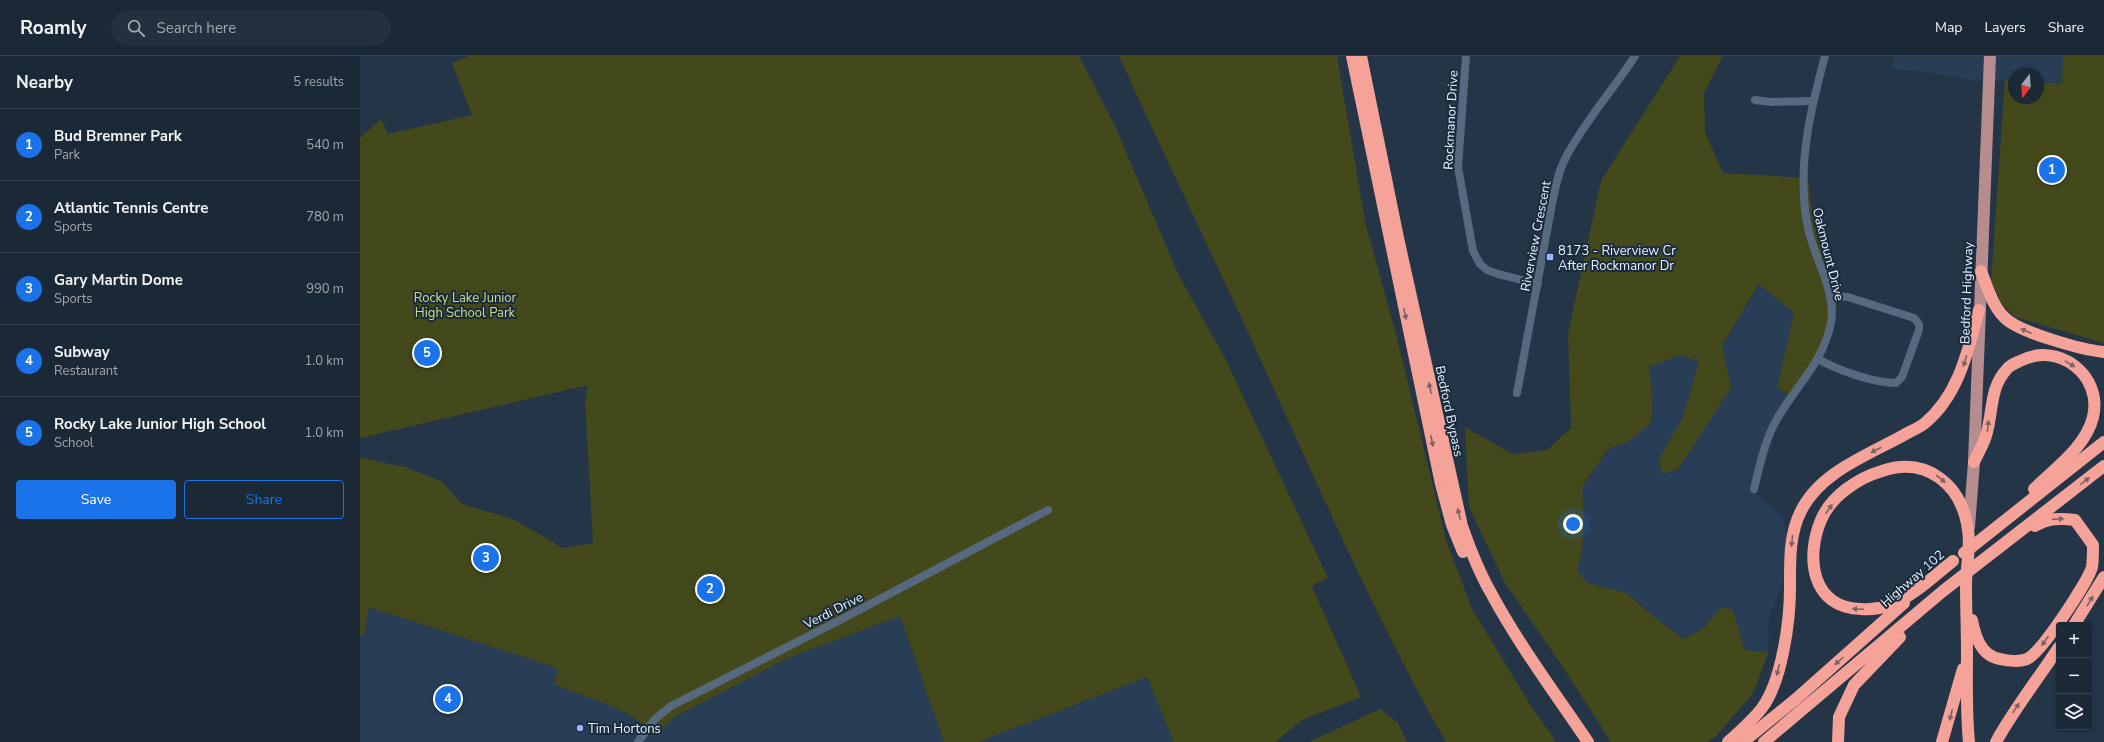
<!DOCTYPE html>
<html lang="en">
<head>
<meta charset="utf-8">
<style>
	body { margin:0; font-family:"Nunito Sans",sans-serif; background:#24303d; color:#f1f3f6 }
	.controls { position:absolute; right:12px; bottom:12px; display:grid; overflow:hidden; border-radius:4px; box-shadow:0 1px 3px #0004 }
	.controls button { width:36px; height:36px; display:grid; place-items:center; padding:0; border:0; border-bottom:1px solid #394450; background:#1b2835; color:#f1f3f6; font:20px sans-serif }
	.compass { position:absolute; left:1648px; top:12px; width:36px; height:36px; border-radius:50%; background:#1b2835; box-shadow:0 1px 3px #0004; rotate:197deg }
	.you { position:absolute; left:1213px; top:468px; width:14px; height:14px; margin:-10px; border:3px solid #fff; border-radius:50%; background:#1a73e8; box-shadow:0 0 0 6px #1a73e833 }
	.badge { display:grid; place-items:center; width:26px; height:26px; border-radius:50%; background:#1a73e8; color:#fff; font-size:13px; font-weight:700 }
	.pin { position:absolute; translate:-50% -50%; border:2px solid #fff; box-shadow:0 1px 4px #0006 }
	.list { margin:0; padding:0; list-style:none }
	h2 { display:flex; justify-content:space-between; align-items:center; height:52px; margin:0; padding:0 16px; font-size:17px }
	h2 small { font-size:13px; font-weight:400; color:#a0a6ad }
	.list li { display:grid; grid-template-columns:26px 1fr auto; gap:12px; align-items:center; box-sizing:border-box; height:72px; padding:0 16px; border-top:1px solid #394450 }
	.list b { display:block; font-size:15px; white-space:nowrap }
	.list p { margin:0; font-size:13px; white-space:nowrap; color:#a0a6ad }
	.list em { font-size:13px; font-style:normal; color:#a0a6ad }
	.actions { display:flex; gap:8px; padding:12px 16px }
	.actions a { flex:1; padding:9px 0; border:1px solid #1a73e8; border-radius:4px; text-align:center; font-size:14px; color:#1a73e8 }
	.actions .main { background:#1a73e8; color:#fff }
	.icon { flex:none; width:22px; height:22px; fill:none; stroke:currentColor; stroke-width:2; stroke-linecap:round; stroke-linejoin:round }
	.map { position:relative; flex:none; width:1744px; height:686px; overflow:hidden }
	header { display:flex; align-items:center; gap:24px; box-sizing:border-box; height:56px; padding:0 20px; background:#1b2835; border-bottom:1px solid #394450 }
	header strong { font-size:19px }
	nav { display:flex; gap:22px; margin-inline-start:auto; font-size:14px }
	.search { width:280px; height:36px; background:#24303d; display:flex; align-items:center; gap:10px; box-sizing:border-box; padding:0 14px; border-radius:22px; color:#a0a6ad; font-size:15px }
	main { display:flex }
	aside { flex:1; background:#1b2835 }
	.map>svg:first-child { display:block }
</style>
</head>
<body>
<header>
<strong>Roamly</strong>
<div class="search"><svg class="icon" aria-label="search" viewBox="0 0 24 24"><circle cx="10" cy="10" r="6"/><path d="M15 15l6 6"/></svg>Search here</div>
<nav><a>Map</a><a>Layers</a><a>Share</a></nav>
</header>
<main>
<aside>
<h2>Nearby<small>5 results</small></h2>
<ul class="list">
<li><span class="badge">1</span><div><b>Bud Bremner Park</b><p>Park</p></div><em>540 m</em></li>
<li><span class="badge">2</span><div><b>Atlantic Tennis Centre</b><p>Sports</p></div><em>780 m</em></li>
<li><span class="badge">3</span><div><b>Gary Martin Dome</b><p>Sports</p></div><em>990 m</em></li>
<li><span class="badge">4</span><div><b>Subway</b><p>Restaurant</p></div><em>1.0 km</em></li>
<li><span class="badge">5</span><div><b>Rocky Lake Junior High School</b><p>School</p></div><em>1.0 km</em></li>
</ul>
<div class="actions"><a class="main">Save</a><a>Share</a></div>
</aside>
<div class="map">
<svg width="1744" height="686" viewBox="0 0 1744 686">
	<rect width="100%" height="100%" fill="#243547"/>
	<!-- built -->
	<g fill="#283e56">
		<polygon points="1534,0 1703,0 1702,28 1678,26 1678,18 1654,18 1654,24 1618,25 1561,15 1531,13"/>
		<polygon points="1400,228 1434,257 1417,332 1436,342 1416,374 1396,438 1424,463 1427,486 1423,527 1409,561 1408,597 1385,595 1382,583 1360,552 1344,572 1323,583 1294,561 1267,537 1228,527 1217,515 1222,494 1224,464 1222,431 1250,392 1268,386 1292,336 1289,311 1320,299 1339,304 1323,361 1299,403 1303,418 1352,360 1371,332 1362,289"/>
		<polygon points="9,551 199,612 194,628 256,652 277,663 294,681 314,661 428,602 540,560 584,686 0,686 0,580 4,579"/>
		<polygon points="787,621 814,686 618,686"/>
	</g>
	<!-- green -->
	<g fill="#44491c">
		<polygon points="109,0 719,0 756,72 818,218 865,302 968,522 952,530 1001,641 942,664 915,686 814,686 787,621 618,686 584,686 540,560 428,602 314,661 294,681 277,663 256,652 194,628 198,612 9,551 4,579 0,580 0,402 45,411 81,425 102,448 153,463 203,492 233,487 225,345 228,329 0,382 0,82 21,63 28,78 112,59 92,7"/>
		<path d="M759,0H977L1005,166L1036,278L1086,484L1112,553L1171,650L1196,686H1086C1019,569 965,445 909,322C860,214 808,108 759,0Z"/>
		<polygon points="1320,0 1362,0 1361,4 1344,37 1345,76 1363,117 1448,122 1453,166 1477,249 1464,296 1436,342 1417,332 1434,257 1399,228 1362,289 1371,332 1318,413 1302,418 1299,403 1323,361 1339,305 1320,299 1289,311 1292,336 1291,367 1268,386 1249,392 1222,431 1224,464 1222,494 1217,515 1228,527 1267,537 1294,561 1323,583 1344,572 1360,552 1372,553 1385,594 1408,597 1394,636 1356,680 1347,686 1251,686 1205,614 1145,527 1109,451 1105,371 1152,398 1187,394 1211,372 1208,277 1241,125"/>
		<polygon points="1703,0 1744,0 1744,287 1655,261 1641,247 1631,225 1645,24 1654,24 1654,42 1678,42 1678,26 1702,28"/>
		<polygon points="1020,653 1038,667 1047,686 949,686"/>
	</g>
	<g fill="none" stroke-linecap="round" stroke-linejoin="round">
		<!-- street -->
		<g stroke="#57697e" stroke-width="8">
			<polyline points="1106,0 1098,111 1113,195 1120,208 1127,214 1138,218 1178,228"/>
			<polyline points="1395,44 1411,46 1453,45"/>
			<path d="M1458,303C1477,314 1514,327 1536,327L1542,321L1559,274V268L1554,262L1488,241L1470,240"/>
			<path d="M1157,337L1192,148C1195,133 1198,116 1206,101C1225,65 1253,34 1275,0"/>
			<path d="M1394,433C1400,408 1405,383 1418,361C1438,328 1463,306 1471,267C1477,233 1452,200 1447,167C1437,111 1450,55 1465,0"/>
			<polyline points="278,686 295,663 311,650 482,563 688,454"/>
		</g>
		<!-- primary -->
		<polyline stroke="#b68c8e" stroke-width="12" points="1609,471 1614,406 1630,0"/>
		<!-- highway -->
		<g stroke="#f5a399" stroke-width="12">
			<polyline points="992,0 1081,428 1092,469 1103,496"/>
			<path d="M1001,0L1038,182L1102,470C1110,493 1119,516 1131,537C1159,589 1195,637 1228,686"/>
			<path d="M1621,215C1627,230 1632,249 1644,261C1657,276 1723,294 1744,296"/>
			<path d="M1614,406C1618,397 1625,386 1627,376C1633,354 1630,331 1647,313C1650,309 1656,307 1660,305C1698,285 1743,319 1733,361C1726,391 1694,413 1674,433"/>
			<polyline points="1604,497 1744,386"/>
			<path d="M1593,505C1575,519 1553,540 1533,548C1522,552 1512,554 1501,553C1452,552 1445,502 1461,464C1471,440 1498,422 1522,415C1567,400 1602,429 1608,474C1611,491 1606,511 1606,529C1606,551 1607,574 1607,596C1607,626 1606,656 1609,686"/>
			<path d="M1612,564C1615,580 1621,600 1640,603C1648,605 1660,606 1667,603C1681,597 1728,526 1732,511C1733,504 1733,496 1733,489L1715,464C1700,462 1688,462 1675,470"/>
			<polyline points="1714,569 1744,521"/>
			<path d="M1368,686C1380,675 1393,664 1402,652C1422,625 1430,565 1430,532C1430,506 1429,478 1441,455C1460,416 1508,399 1544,379C1551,375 1559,372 1565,367C1599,339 1608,294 1619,254"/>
			<polyline points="1383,686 1436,643 1544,547"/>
			<polyline points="1404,686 1583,535 1744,410"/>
			<polyline points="1478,686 1479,661 1494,629 1540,581"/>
			<polyline points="1582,686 1603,613"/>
			<path d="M1636,686C1654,653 1678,623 1699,591"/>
		</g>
	</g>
	<!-- one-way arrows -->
	<defs><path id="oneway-solid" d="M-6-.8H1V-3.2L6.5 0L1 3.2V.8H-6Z"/></defs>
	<g fill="#7d6166">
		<use href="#oneway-solid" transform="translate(1045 258) rotate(78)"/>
		<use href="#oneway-solid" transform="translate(1666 275) rotate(-157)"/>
		<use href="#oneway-solid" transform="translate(1605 305) rotate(107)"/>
		<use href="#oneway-solid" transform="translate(1710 308) rotate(31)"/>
		<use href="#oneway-solid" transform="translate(1070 332) rotate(-102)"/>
		<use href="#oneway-solid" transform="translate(1628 370) rotate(-83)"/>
		<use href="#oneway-solid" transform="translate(1072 385) rotate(78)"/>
		<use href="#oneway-solid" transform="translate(1516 394) rotate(153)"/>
		<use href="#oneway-solid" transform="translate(1581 423) rotate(39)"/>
		<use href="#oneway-solid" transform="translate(1725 425) rotate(-38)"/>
		<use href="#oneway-solid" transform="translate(1469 453) rotate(-55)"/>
		<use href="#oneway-solid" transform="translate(1099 458) rotate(-104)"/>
		<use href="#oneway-solid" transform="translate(1698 463) rotate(-3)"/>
		<use href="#oneway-solid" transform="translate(1432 485) rotate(96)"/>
		<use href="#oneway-solid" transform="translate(1730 545) rotate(-59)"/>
		<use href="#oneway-solid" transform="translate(1498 553) rotate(-178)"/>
		<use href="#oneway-solid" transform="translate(1685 585) rotate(125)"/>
		<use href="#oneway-solid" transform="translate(1479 605) rotate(138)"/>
		<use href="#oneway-solid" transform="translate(1418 614) rotate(104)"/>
		<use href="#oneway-solid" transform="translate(1656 652) rotate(-57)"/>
		<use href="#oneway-solid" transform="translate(1591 659) rotate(104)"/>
	</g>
	<!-- markers -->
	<g fill="#9bb4fd" stroke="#1a2b3d" stroke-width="1.5">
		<rect x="1186" y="197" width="8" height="8" rx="2"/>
		<circle cx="220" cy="672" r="4"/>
	</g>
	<g text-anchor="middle" stroke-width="4" stroke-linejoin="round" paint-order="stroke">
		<!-- street labels -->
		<g font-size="13" fill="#e8f3fe" stroke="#1a2b3d">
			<text transform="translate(1090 64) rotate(-87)" y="5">Rockmanor Drive</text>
			<text transform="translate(1175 180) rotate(-79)" y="5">Riverview Crescent</text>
			<text transform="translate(1469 198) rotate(76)" y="5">Oakmount Drive</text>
			<text transform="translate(1606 237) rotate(-88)" y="5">Bedford Highway</text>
			<text transform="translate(1090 355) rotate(78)" y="5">Bedford Bypass</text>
			<text transform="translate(1552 522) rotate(-41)" y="5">Highway 102</text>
			<text transform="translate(473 554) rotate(-27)" y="5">Verdi Drive</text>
		</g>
		<!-- poi labels -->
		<g font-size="13" fill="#e8f3fe" stroke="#1a2b3d" text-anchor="start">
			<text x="1198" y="199">8173 - Riverview Cr<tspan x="1198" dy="15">After Rockmanor Dr</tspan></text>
			<text x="228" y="677">Tim Hortons</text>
		</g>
		<!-- park labels -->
		<g font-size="13" fill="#d0dc80" stroke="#1a2b3d">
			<text x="105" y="246">Rocky Lake Junior<tspan x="105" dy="15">High School Park</tspan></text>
		</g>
	</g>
</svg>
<div class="controls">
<button>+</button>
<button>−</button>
<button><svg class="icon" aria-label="layers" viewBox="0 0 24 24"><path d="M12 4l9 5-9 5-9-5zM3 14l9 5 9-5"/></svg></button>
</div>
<svg class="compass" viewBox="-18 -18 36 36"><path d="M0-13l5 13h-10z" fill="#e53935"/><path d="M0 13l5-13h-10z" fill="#a0a6ad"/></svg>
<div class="you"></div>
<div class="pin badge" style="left:1692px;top:114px">1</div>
<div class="pin badge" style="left:350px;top:533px">2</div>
<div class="pin badge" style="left:126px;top:502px">3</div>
<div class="pin badge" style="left:88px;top:643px">4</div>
<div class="pin badge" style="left:67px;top:297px">5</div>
</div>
</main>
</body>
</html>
